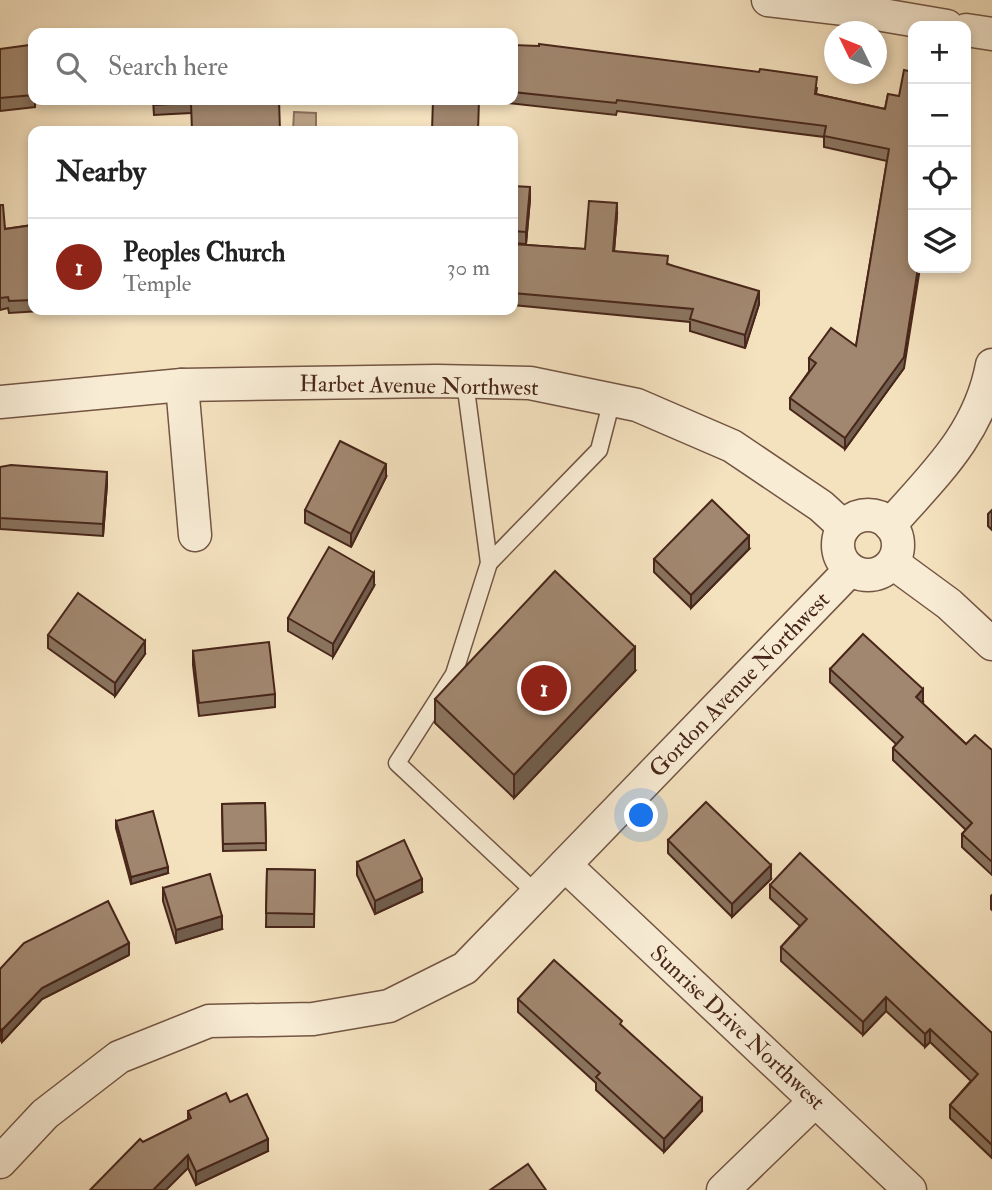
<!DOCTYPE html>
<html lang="en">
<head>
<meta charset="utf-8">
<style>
	body { margin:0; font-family:"IM FELL Double Pica",serif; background:#f2f2f2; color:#222 }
	.controls { position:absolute; right:21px; top:21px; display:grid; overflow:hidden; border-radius:14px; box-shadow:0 4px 10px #0003 }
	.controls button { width:63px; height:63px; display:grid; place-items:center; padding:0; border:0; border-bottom:2px solid #e0e0e0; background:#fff; color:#222; font:35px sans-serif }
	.compass { position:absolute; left:824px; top:21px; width:63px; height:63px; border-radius:50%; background:#fff; box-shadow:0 4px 10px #0003; rotate:313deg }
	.you { position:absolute; left:642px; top:816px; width:24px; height:24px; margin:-18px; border:5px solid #fff; border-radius:50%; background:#1a73e8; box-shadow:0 0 0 10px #1a73e833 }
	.badge { display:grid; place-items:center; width:46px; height:46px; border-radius:50%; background:#8f2418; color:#fff; font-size:23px; font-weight:700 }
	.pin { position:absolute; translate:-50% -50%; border:4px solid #fff; box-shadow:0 2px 7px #0006 }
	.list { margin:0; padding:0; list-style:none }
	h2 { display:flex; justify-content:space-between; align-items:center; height:91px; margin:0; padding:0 28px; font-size:30px }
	h2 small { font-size:23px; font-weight:400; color:#767676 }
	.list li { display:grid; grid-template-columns:46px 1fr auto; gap:21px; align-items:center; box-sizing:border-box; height:98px; padding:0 28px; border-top:2px solid #e0e0e0 }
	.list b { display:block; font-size:26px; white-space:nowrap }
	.list p { margin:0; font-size:23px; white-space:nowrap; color:#767676 }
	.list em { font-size:23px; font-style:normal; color:#767676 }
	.icon { flex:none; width:38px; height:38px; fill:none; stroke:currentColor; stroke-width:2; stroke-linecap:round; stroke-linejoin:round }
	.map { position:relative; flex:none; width:992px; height:1190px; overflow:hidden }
	.search { position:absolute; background:#fff; box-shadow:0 4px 10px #0003; left:28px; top:28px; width:490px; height:77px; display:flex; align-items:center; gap:18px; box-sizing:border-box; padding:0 24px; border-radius:14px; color:#767676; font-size:26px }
	.panel { position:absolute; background:#fff; box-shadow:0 4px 10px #0003; left:28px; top:126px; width:490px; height:189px; border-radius:14px }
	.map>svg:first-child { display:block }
</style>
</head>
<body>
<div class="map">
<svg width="992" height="1190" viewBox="0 0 992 1190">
	<rect width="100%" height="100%" fill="#f4e1be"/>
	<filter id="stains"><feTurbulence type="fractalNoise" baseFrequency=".00286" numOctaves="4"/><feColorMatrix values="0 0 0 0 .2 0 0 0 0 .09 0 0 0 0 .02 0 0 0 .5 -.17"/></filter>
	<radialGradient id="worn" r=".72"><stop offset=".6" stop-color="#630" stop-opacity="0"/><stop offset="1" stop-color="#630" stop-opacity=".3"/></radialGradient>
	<!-- water -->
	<polygon fill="#baa186" stroke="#8c705b" stroke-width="2" points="294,112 316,113 316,131 293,131"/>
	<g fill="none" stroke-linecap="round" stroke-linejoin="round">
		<!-- lane casing -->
		<g stroke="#735543" stroke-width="19">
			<g id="lane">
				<polyline points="465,382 489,563 454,674 397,763 537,894"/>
				<polyline points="489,563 599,450 612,400"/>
			</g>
		</g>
		<!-- street casing -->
		<g stroke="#735543" stroke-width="35">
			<g id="street">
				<polyline points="768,0 853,10 947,26"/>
				<polyline points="966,30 992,34"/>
				<polyline points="182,385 195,535"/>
				<polyline points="0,402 182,385 437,381 530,383 637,405 732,446 821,506 844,527"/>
				<circle cx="868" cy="545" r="30"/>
				<path d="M890,525C935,474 979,434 992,365"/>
				<polyline points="893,563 949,604 992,644"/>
				<polyline points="565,865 910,1190"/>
				<polyline points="0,1162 45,1114 119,1057 209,1021 313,1019 389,1006 465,968 850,570"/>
				<polyline points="723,1190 815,1101"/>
			</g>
		</g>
		<!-- lane -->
		<use href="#lane" stroke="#f8ecd5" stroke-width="16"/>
		<!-- street -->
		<use href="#street" stroke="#f8ecd5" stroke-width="32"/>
	</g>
	<!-- wall -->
	<g fill="#8a745f" stroke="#48261a" stroke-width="2">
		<polygon points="513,45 817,88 816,94 885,109 888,94 904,368 845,449 790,409 790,398 810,370 809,370 809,358 856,346 887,161 824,147 824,137 617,111 616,115 480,100 433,100 513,100"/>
		<polygon points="0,49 33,78 33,100 35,100 35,107 0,111"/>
		<polygon points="153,100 205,100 191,113 154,115"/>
		<polygon points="513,186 530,199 526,244 513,243"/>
		<polygon points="0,205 5,229 33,225 33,310 58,310 9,313 8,308 0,310"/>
		<polygon points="617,215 614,251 668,264 759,304 745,348 690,331 690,322 513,305 513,244 585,249"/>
		<polygon points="0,467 107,484 103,536 0,529"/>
		<polygon points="386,477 351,547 305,523 305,510"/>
		<polygon points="992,510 992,530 988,526 988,514"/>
		<polygon points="749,549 691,608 654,572 654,559"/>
		<polygon points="374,586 333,657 288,631 288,618"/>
		<polygon points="48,635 145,654 115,696 48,648"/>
		<polygon points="193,651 275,694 275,707 199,716 193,665"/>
		<polygon points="830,669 923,702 922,703 966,744 992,750 992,875 962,847 962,834 966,830 893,760 893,748 896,744 830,682"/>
		<polygon points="635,671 514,798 435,723 435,699"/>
		<polygon points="265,803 266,850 223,851 222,804"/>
		<polygon points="116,821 168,873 131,884 116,828"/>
		<polygon points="668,840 771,879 732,917 668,853"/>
		<polygon points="357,862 422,892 375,914 357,875"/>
		<polygon points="267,869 315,870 314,927 266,927"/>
		<polygon points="770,885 992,1033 992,1158 950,1118 950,1105 971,1081 930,1042 925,1047 886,1011 863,1035 781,961 781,947 800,926 770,898"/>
		<polygon points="163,888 222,929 176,943 163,901"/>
		<polygon points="992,895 992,910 991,909 991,896"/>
		<polygon points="129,955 42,999 2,1042 0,1040 0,969"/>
		<polygon points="518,999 622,1026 702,1111 664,1152 596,1090 596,1083 518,1012"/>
		<polygon points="230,1102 268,1151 196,1185 188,1168 143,1142 188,1120 188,1111"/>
	</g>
	<!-- shaded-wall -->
	<g fill="#715e4e" stroke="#48261a" stroke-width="2">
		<polygon points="530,187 530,199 526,244 526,232"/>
		<polygon points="617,203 617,215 613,263 613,251"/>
		<polygon points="918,268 920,268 904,368 845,449 845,438"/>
		<polygon points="759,291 759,304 745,348 745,335"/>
		<polygon points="386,464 386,477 351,547 351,534"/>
		<polygon points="107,472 107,484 103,536 103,524"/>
		<polygon points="749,536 749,549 691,608 691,595"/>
		<polygon points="374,573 374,586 333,657 333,644"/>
		<polygon points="145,641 145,654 115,696 115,683"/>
		<polygon points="635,647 635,671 514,798 514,775"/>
		<polygon points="923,689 923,702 916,709 916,697"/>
		<polygon points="771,865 771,879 732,917 732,904"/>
		<polygon points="168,867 168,873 131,884 131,877"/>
		<polygon points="422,879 422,892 375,914 375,901"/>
		<polygon points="222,916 222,929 176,943 176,930"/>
		<polygon points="129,943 129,955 42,999 2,1042 2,1030 42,988"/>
		<polygon points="886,997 886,1011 863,1035 863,1022"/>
		<polygon points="930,1029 930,1042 925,1047 925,1034"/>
		<polygon points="702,1098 702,1111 664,1152 664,1139"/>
		<polygon points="268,1139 268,1151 196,1185 196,1172"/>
		<polygon points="188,1155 188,1168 166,1190 153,1190"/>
	</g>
	<!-- building -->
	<g fill="#a1876f" stroke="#48261a" stroke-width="2">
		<polygon points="539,44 759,72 760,69 817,77 815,94 885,109 888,94 899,96 904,70 913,72 913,268 918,268 904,357 845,438 790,398 816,363 809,358 831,328 856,346 889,149 824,136 826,126 617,100 616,103 513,92 513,45 539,46"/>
		<polygon points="30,45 33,78 33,95 0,98 0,49"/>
		<polygon points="154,100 279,100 280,131 192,131 191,103 154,105"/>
		<polygon points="433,100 479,100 478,131 432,131"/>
		<polygon points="513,186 530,187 526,232 513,231"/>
		<polygon points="589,201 617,203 613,251 668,256 667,264 759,291 745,335 690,319 693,309 513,293 513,244 585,249"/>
		<polygon points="0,205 3,205 5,229 33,225 33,300 9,301 8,297 0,298"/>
		<polygon points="340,441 386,464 351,534 305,510"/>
		<polygon points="11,465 107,472 103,524 0,518 0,467"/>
		<polygon points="712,500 749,536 691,595 654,559"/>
		<polygon points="329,547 374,573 333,644 288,618"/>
		<polygon points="555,571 635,647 514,775 435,699"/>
		<polygon points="78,593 145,641 115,683 48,635"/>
		<polygon points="863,634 923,689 916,697 966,744 975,735 992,750 992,862 962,834 972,823 893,748 903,737 830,669"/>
		<polygon points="269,642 275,694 199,703 193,651"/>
		<polygon points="706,802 771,865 732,904 668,840"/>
		<polygon points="265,803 266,843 223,844 222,804"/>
		<polygon points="153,811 168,867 131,877 116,821"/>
		<polygon points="404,840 422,879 375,901 357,862"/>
		<polygon points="800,853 992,1033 992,1145 950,1105 978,1074 930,1029 925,1034 886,997 863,1022 781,947 807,919 770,885"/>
		<polygon points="267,869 315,870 314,914 266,913"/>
		<polygon points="210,874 222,916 176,930 163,888"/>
		<polygon points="108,901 129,943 42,988 2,1030 0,1028 0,969 24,943"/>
		<polygon points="554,960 622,1021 620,1024 702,1098 664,1139 596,1077 600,1073 518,999"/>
		<polygon points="226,1093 230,1102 247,1094 268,1139 196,1172 188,1155 153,1190 90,1190 140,1139 143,1142 191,1118 188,1111"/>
		<polygon points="528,1164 546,1190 490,1190"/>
	</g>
	<g text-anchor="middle" stroke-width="6" stroke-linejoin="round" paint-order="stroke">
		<!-- street labels -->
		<g font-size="23" fill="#48261a" stroke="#f8ecd5">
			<text transform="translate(419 385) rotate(1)" y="8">Harbet Avenue Northwest</text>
			<text transform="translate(739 684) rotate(-46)" y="8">Gordon Avenue Northwest</text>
			<text transform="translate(738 1027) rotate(43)" y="8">Sunrise Drive Northwest</text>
		</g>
	</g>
	<rect width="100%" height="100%" filter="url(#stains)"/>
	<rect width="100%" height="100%" fill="url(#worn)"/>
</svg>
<div class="controls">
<button>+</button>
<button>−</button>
<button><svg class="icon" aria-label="locate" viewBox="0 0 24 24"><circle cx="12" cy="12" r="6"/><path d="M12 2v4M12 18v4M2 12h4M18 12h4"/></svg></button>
<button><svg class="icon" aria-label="layers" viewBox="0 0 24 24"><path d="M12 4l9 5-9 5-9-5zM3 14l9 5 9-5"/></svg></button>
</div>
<svg class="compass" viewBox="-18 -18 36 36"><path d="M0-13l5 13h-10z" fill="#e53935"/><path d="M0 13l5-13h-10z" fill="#767676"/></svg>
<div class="you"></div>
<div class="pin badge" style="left:544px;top:688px">1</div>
<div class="search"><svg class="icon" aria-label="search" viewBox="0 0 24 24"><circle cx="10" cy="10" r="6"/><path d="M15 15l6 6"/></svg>Search here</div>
<section class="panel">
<h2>Nearby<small></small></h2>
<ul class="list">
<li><span class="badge">1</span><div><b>Peoples Church</b><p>Temple</p></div><em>30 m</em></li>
</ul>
</section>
</div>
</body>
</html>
